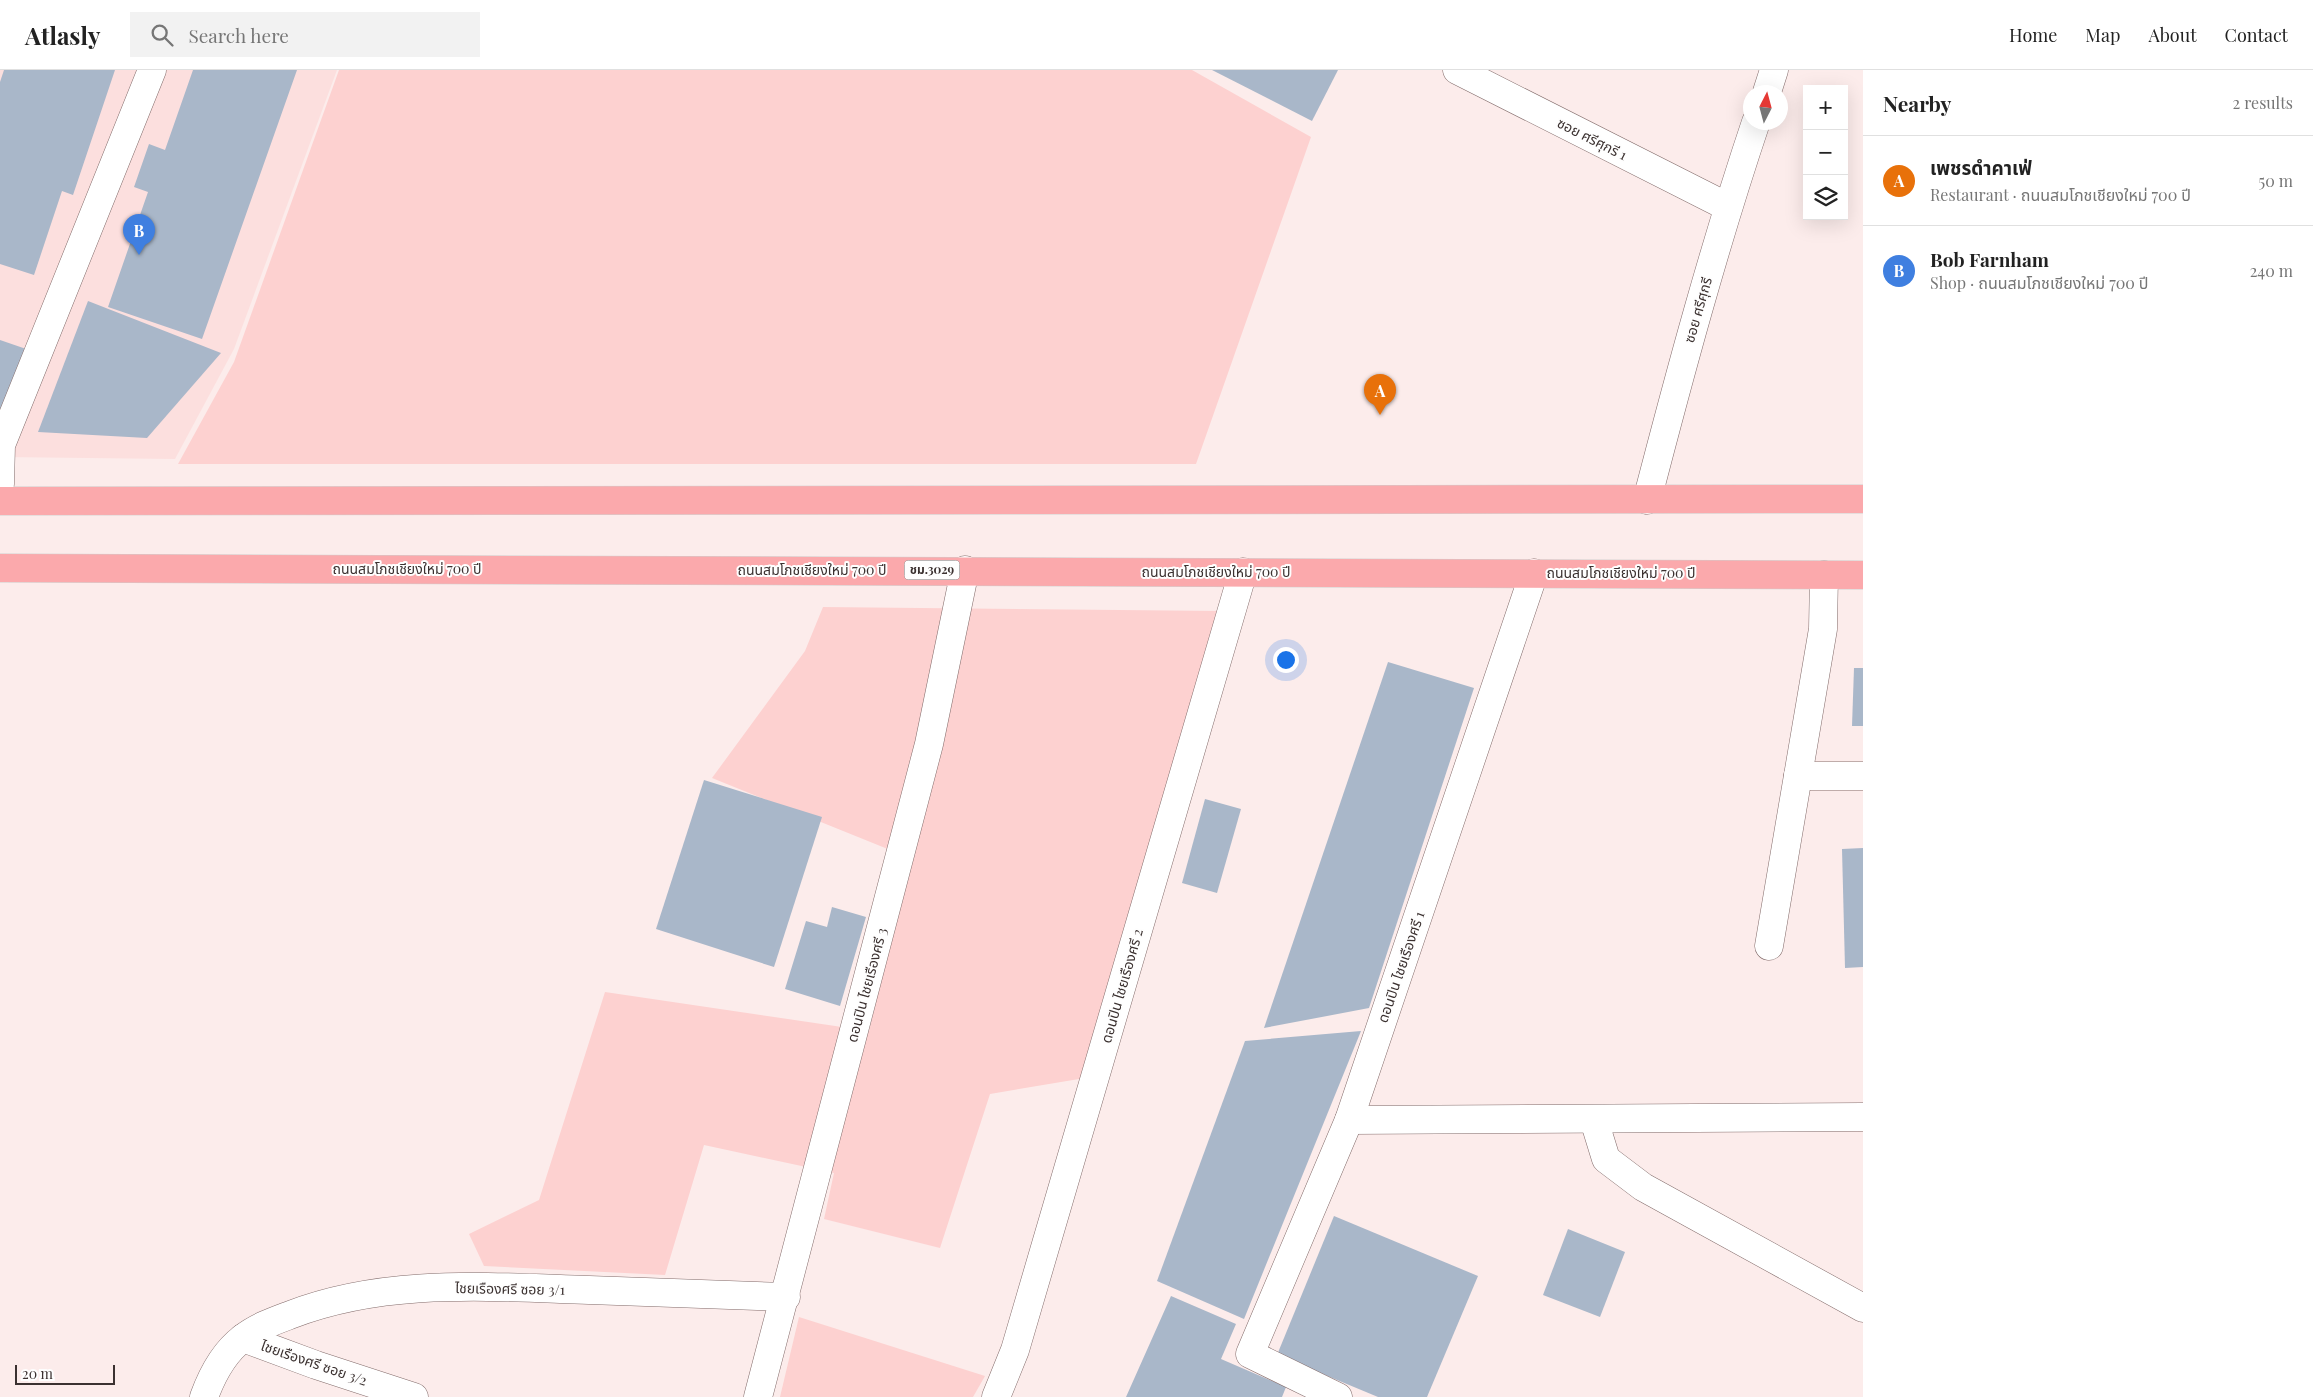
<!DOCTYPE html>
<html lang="en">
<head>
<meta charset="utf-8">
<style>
	body { margin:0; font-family:"Playfair Display","Noto Sans Thai",serif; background:#f2f2f2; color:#222 }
	.controls { position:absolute; right:15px; top:15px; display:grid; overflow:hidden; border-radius:0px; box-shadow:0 5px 20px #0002 }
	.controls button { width:45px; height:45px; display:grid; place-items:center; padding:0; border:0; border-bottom:1px solid #e0e0e0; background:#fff; color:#222; font:25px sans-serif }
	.compass { position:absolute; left:1743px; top:15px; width:45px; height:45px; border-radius:50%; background:#fff; box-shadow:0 5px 20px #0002; rotate:6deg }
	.scale { position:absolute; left:15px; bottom:12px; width:100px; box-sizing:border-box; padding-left:5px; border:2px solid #3b3130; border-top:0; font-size:14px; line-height:18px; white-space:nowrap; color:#3b3130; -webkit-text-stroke:4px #fefefe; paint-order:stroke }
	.you { position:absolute; left:1285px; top:589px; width:18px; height:18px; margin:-12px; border:4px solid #fff; border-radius:50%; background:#1a73e8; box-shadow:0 0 0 8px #1a73e833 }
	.badge { display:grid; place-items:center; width:32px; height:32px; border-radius:50%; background:#1765b4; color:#fff; font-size:16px; font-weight:700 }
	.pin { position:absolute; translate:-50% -41px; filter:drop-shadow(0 1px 2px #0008) }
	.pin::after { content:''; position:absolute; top:26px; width:18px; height:15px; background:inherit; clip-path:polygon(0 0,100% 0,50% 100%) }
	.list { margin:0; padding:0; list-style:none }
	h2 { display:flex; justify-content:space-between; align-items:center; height:65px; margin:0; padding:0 20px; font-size:21px }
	h2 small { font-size:16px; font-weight:400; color:#767676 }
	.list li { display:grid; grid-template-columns:32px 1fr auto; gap:15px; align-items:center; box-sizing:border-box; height:90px; padding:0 20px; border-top:1px solid #e0e0e0 }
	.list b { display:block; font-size:19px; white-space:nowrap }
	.list p { margin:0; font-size:16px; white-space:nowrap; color:#767676 }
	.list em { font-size:16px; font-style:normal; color:#767676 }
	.icon { flex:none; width:28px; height:28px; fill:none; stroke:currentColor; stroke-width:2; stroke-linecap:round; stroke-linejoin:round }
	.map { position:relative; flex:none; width:1863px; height:1327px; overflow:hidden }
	header { display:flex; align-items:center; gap:30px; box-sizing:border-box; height:70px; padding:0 25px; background:#fff; border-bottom:1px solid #e0e0e0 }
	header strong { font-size:24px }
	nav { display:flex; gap:28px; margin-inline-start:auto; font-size:18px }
	.search { width:350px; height:45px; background:#f2f2f2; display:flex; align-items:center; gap:12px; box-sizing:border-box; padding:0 18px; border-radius:0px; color:#767676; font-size:19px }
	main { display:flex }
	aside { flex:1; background:#fff }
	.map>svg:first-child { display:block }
</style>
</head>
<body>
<header>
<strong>Atlasly</strong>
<div class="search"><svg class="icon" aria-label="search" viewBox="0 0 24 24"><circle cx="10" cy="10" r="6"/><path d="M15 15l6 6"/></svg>Search here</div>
<nav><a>Home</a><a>Map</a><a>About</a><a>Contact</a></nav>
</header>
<main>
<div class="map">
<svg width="1863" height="1327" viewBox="0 0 1863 1327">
	<rect width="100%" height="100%" fill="#fceceb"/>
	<!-- built -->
	<polygon fill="#fcdfde" points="0,0 337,0 234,279 175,389 0,387"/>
	<!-- green -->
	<g fill="#fdd1d0">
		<polygon points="339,0 1192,0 1311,67 1196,394 178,394 234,292"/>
		<polygon points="823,537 1221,541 1085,1008 990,1024 940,1178 824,1149 834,1103 704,1075 665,1205 484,1196 469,1164 539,1130 605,922 869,961 910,788 712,708 805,581"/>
		<polygon points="799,1247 985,1306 973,1327 780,1327"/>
	</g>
	<!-- building -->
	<g fill="#a9b7c9">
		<polygon points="4,0 115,0 73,125 62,121 34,205 0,194 0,12"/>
		<polygon points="193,0 297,0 202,269 108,237 148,122 134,117 149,74 165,80"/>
		<polygon points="1212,0 1338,0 1312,51"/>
		<polygon points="88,231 221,283 147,368 38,362"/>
		<polygon points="0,270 32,281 0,350"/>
		<polygon points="1388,592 1474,618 1369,938 1264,958"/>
		<polygon points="1854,598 1863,598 1863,656 1852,656"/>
		<polygon points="704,710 822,747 774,897 656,859"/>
		<polygon points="1205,729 1241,739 1217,823 1182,813"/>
		<polygon points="1863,778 1863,897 1845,898 1842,779"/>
		<polygon points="832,837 866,847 840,936 785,919 806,851 827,857"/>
		<polygon points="1361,961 1244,1249 1157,1211 1245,971"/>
		<polygon points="1334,1146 1478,1206 1427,1327 1378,1327 1277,1285"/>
		<polygon points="1568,1159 1625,1182 1600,1247 1543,1225"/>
		<polygon points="1171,1226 1236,1254 1221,1289 1286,1317 1282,1327 1126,1327"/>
	</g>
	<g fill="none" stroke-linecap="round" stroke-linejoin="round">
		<!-- minor casing -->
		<g stroke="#836c6b" stroke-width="29">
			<g id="minor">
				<polyline points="1457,0 1728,137"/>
				<polyline points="1767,22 1774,0"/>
				<polyline points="0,414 1,375 152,0"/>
				<path d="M1647,430C1680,303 1714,177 1756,52"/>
				<polyline points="1798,706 1863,706"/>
				<polyline points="1769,876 1823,559 1824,505"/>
				<polyline points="1349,1050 1863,1047"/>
				<polyline points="1594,1050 1606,1089 1643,1117 1863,1238"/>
				<polyline points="243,1268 316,1295 414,1327"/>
				<path d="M204,1327C212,1305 223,1283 243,1268C257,1257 274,1251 290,1245C385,1208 489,1217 589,1220C655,1222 720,1225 786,1227"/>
				<polyline points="758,1327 929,674 965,500"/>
				<polyline points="996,1327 1015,1280 1243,502"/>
				<polyline points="1338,1327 1250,1284 1349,1050 1534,503"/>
			</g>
		</g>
		<!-- major casing -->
		<g stroke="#d0cecd" stroke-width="29">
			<g id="major">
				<polyline points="0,431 1863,429"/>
				<polyline points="0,498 1863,505"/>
			</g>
		</g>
		<!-- minor -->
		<use href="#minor" stroke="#fff" stroke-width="28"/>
		<!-- major -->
		<use href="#major" stroke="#fba9ac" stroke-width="28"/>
	</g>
	<g text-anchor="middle" stroke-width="4" stroke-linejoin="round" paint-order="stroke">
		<!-- shield labels -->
		<rect fill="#fefefe" stroke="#766e6e" stroke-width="1" x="904.5" y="490.5" width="55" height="19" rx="4"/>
		<g font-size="12" font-weight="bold" fill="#3b3130">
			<text x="932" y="504">ชม.3029</text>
		</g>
		<!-- street labels -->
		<g font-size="14" fill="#3b3130" stroke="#fefefe">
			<text transform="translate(1592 69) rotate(27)" y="5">ซอย ศรีศุกรี 1</text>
			<text transform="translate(1698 240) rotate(-74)" y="5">ซอย ศรีศุกรี</text>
			<text x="407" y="504">ถนนสมโภชเชียงใหม่ 700 ปี</text>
			<text x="812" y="505">ถนนสมโภชเชียงใหม่ 700 ปี</text>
			<text x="1216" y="507">ถนนสมโภชเชียงใหม่ 700 ปี</text>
			<text x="1621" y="508">ถนนสมโภชเชียงใหม่ 700 ปี</text>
			<text transform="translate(1401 897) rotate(-71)" y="5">ดอนปิน ไชยเรืองศรี 1</text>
			<text transform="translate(867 915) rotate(-75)" y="5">ดอนปิน ไชยเรืองศรี 3</text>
			<text transform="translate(1122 916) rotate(-74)" y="5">ดอนปิน ไชยเรืองศรี 2</text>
			<text transform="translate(510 1219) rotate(1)" y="5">ไชยเรืองศรี ซอย 3/1</text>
			<text transform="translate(314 1293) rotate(19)" y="5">ไชยเรืองศรี ซอย 3/2</text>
		</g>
	</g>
</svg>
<div class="controls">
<button>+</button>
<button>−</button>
<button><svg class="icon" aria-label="layers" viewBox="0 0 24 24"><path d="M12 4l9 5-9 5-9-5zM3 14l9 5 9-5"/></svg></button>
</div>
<svg class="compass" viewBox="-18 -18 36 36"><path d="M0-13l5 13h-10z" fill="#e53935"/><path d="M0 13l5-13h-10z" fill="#767676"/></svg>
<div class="scale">20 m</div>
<div class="you"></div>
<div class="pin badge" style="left:1380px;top:345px;background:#e8710a">A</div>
<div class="pin badge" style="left:139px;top:185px;background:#3f7fe0">B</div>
</div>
<aside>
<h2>Nearby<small>2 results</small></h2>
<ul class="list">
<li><span class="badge" style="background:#e8710a">A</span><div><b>เพชรดำคาเฟ่</b><p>Restaurant · ถนนสมโภชเชียงใหม่ 700 ปี</p></div><em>50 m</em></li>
<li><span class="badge" style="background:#3f7fe0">B</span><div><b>Bob Farnham</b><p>Shop · ถนนสมโภชเชียงใหม่ 700 ปี</p></div><em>240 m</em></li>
</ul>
</aside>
</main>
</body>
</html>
